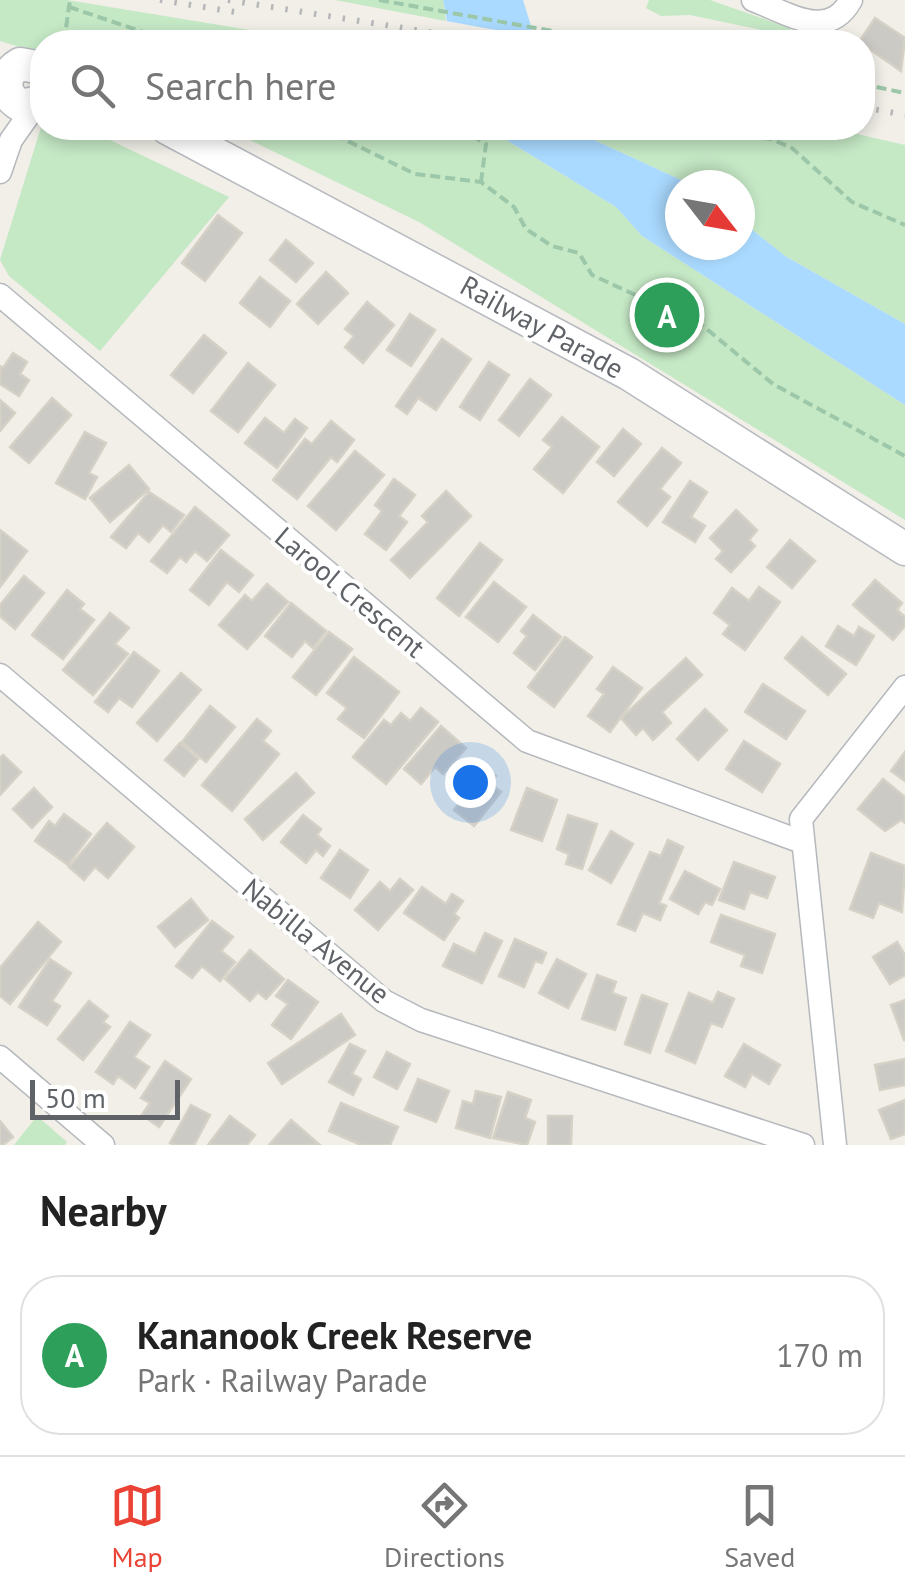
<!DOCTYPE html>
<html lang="en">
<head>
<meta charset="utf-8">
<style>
	body { margin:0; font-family:"PT Sans",sans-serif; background:#f6f6f6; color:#222 }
	.compass { position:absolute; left:665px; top:170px; width:90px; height:90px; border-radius:50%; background:#fff; box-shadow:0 5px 15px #0003; rotate:121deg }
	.scale { position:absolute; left:30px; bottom:25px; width:150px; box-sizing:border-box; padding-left:10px; border:5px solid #5f6368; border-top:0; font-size:28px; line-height:35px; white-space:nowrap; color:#5f6368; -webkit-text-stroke:8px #fff; paint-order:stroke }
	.you { position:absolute; left:470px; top:782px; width:35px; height:35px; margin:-25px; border:8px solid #fff; border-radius:50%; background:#1a73e8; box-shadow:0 0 0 15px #1a73e833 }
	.badge { display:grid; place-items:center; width:65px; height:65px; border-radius:50%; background:#ea4335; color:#fff; font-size:32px; font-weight:700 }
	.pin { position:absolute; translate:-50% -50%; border:5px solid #fff; box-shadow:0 2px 10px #0006 }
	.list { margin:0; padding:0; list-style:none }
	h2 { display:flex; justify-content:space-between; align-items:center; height:130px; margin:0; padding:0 40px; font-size:42px }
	h2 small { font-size:32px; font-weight:400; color:#767676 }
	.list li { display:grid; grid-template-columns:65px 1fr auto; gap:30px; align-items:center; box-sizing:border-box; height:160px; margin:0 20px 20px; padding:0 20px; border:2px solid #e0e0e0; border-radius:40px }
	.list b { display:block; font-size:38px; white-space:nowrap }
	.list p { margin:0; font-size:32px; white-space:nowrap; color:#767676 }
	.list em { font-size:32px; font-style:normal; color:#767676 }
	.icon { flex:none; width:55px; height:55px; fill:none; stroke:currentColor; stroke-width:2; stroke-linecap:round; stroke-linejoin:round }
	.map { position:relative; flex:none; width:905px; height:1145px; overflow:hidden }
	.search { position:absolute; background:#fff; box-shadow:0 5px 15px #0003; left:30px; right:30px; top:30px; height:110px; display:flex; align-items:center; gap:25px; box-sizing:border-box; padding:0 35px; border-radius:40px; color:#767676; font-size:38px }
	.sheet { height:310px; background:#fff }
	nav { display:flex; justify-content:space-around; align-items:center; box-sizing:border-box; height:140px; border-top:2px solid #e0e0e0; background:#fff; font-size:28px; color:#767676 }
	nav a { display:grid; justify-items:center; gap:5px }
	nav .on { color:#ea4335 }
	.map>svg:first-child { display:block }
</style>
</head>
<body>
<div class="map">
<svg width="905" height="1145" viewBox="0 0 905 1145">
	<rect width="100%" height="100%" fill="#f1efe8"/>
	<!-- green -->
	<g fill="#c5e8c5">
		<polygon points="0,0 67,0 323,42 42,42 42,54 0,41"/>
		<polygon points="335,0 443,0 446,21"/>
		<polygon points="649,0 710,0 790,28 790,36 690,15 661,16 646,8"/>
		<polygon points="42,124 85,128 229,197 100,351 9,276 0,260"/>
		<polygon points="225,128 496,128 508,141 616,207 642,236 905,405 905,520 419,222"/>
		<polygon points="568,128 688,128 771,139 831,128 905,145 905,324 785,256 740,220 740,185 692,185"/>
		<polygon points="37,1116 67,1142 65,1145 14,1145"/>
	</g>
	<!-- water -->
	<g fill="#aadaff">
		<polygon points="443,0 523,0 536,42 451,42"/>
		<polygon points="496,128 568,128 692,185 680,185 680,245 740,245 740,220 785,256 905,324 905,405 642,236 616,207 508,141"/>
	</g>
	<!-- pier -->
	<polygon fill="#f1efe8" points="446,21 536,37 536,42 451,42"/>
	<!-- building -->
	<g fill="#cccac5" stroke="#d6d1c6" stroke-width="2.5">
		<polygon points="875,18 905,38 901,71 859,42"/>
		<polygon points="218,215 242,233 205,281 182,263"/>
		<polygon points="286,240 313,263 296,282 270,260"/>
		<polygon points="326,272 348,293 318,324 297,304"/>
		<polygon points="260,277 290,301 270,327 240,303"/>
		<polygon points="367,302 394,325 363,363 345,347 354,336 345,329"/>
		<polygon points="410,314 435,330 411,366 387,350"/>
		<polygon points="204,335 226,353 193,393 171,375"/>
		<polygon points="442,339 471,359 436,410 418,398 407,414 396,406"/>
		<polygon points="13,353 27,362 20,374 29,380 19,396 0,384 0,366 3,368"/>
		<polygon points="489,362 509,375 480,420 460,407"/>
		<polygon points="248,363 275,385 238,432 211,411"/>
		<polygon points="530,379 551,395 519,436 499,420"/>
		<polygon points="52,398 71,415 29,463 10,447"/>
		<polygon points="0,400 15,413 0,431"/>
		<polygon points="562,417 599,447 563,493 534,469 552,447 543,440"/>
		<polygon points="265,418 284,433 295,419 307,428 277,468 245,443"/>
		<polygon points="331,421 354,440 337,462 331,457 297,499 273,480 305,439 312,444"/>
		<polygon points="623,429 641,444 614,476 597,462"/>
		<polygon points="85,432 106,443 89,473 97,477 85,499 56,483"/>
		<polygon points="662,448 681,463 660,489 670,497 647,526 618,502"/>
		<polygon points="355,451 384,475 336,530 308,506"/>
		<polygon points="129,465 149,489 110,522 90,498"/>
		<polygon points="394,479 415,495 399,516 407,522 386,550 365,534 382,511 375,505"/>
		<polygon points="690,481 707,492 691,517 705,526 695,542 663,522"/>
		<polygon points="446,491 471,516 410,578 391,560 428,522 422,516"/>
		<polygon points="149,492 184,515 171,532 163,525 149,542 138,533 126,548 111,537"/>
		<polygon points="195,507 229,535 207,561 195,551 186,562 180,557 167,573 151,561"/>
		<polygon points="736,510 757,530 749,540 755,546 731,572 716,559 723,551 710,538"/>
		<polygon points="0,530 27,551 0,587"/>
		<polygon points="790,540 815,561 792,588 767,567"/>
		<polygon points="480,543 502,560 459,616 437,598"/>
		<polygon points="221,550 253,575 239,592 227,582 209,605 190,590"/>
		<polygon points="24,576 44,593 15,629 0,616 0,605"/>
		<polygon points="875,580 902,603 897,610 905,617 905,626 893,640 853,605"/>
		<polygon points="494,582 526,607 498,642 466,617"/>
		<polygon points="267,584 288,602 247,649 219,625 245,595 252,601"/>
		<polygon points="759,587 780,602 745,650 723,634 730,625 714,613 732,588 749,601"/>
		<polygon points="67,590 84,604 80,609 94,620 63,659 32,635"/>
		<polygon points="291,603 326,631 313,648 305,641 292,657 265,636"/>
		<polygon points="110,613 129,628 115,644 128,654 93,695 63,670"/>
		<polygon points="533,615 561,637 535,670 514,653 527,636 521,631"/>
		<polygon points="838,626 854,636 859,627 874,636 856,665 826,646"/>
		<polygon points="329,632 352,649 316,695 293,677"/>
		<polygon points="565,637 592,657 554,707 528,687"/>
		<polygon points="802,637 846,674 828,695 785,658"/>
		<polygon points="134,652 159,671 132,707 119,698 108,712 95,702"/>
		<polygon points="354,657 399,692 364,738 338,719 347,708 327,693"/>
		<polygon points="686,658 702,675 662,712 671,723 653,740 643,728 636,735 621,718"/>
		<polygon points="613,667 642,688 610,732 588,716 604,694 597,689"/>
		<polygon points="181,673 201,690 157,741 137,723"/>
		<polygon points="763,684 805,711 786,739 745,712"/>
		<polygon points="210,706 235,727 206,762 182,742"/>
		<polygon points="421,708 438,722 386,784 353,757 384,720 391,725 401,713 410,721"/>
		<polygon points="705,709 727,730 698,760 677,739"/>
		<polygon points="257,719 271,731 263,741 279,754 232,811 202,785"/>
		<polygon points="441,726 466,748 443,774 435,767 421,784 404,769"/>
		<polygon points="744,741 780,764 762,792 726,769"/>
		<polygon points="180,743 198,759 184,776 165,760"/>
		<polygon points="905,752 905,781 891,771"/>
		<polygon points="3,755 21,772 0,795 0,758"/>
		<polygon points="479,762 496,776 490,783 501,792 474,826 454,810 462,799 454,793"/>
		<polygon points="296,773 314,793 263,840 245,819"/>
		<polygon points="883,779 905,797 905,823 901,820 885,831 858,809"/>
		<polygon points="34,788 52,807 32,828 13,809"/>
		<polygon points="527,788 557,800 542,841 511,830"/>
		<polygon points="64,814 91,834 68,865 35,841 49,821 55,826"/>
		<polygon points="303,815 321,829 317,835 330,846 323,856 316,850 306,863 281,842"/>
		<polygon points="568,815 597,824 582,869 566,864 569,854 557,849"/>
		<polygon points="107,823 134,847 108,878 95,867 84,880 69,867"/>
		<polygon points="611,831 633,844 611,883 589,870"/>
		<polygon points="668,840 683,847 659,903 666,906 660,920 643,913 635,931 618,924 650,852 661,856"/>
		<polygon points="340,850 368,870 350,898 321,878"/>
		<polygon points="871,853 905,866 902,912 879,903 873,918 850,909"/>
		<polygon points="734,862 775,877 767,898 750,892 744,909 719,900"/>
		<polygon points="685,871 720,889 712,905 705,902 698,914 670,899"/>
		<polygon points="400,879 413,890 378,930 355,910 380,882 390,891"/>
		<polygon points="422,887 446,904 452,894 463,901 454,914 459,918 444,940 404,913"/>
		<polygon points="191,899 208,920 175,947 158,927"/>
		<polygon points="721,915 775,934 762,973 741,966 745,955 711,942"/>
		<polygon points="212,921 233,937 221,951 235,962 220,981 202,966 192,978 176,966"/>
		<polygon points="38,922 61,942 10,1004 0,996 0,968"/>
		<polygon points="485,933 502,941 482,983 443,966 454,944 475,954"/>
		<polygon points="515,939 546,953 542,963 535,961 524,987 499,976"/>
		<polygon points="897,942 905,955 905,975 890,984 873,957"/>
		<polygon points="250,950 284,979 266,999 258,992 250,1001 225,979"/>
		<polygon points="50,959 71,973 52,1001 60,1006 47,1025 19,1007"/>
		<polygon points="557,959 586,974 568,1008 539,993"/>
		<polygon points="597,975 616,982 612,993 626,998 615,1030 582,1019"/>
		<polygon points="288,980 318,1002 291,1039 272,1025 288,1004 276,996"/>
		<polygon points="718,992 734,999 722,1027 711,1023 695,1063 666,1051 689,993 713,1003"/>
		<polygon points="642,995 667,1004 650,1053 625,1044"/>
		<polygon points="905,1000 905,1040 904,1040 891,1005"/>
		<polygon points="89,1001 108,1016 103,1022 110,1027 83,1060 58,1039"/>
		<polygon points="341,1014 355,1035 282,1084 268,1063"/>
		<polygon points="130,1022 150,1035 134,1057 149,1067 135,1088 118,1076 113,1084 96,1072"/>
		<polygon points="350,1044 365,1051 352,1074 361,1079 353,1095 329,1082"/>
		<polygon points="744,1044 780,1065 769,1084 752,1074 745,1087 725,1076"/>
		<polygon points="387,1052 410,1064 397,1089 374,1077"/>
		<polygon points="905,1059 905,1085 880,1090 875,1065"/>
		<polygon points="165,1061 191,1079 159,1127 142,1115 150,1103 141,1098"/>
		<polygon points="418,1079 449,1091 436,1122 405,1110"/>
		<polygon points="476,1091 501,1097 490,1138 456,1128 463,1101 473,1104"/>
		<polygon points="508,1092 531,1100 525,1118 535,1122 527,1145 493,1138"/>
		<polygon points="905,1100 905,1134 891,1139 879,1110"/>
		<polygon points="341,1103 398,1127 390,1145 361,1145 329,1131"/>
		<polygon points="191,1105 210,1115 194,1145 175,1145 170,1143"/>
		<polygon points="230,1116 255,1135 247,1145 208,1145"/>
		<polygon points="548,1116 572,1116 571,1145 548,1145"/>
		<polygon points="291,1120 320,1145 269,1145"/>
		<polygon points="0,1121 13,1137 3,1145 0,1145"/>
	</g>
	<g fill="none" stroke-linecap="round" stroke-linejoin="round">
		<!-- street casing -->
		<g stroke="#b5b8bc" stroke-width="25">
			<g id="street">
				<path d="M753,0C790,14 828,41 851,0"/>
				<polyline points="0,172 11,140 35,106"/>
				<polyline points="0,295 527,741 802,842"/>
				<polyline points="0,675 384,1001 421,1020 803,1145"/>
				<polyline points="0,1057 103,1145"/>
				<polyline points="835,1145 801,819 905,687"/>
			</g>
		</g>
		<!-- secondary casing -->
		<g stroke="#b6babf" stroke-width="35">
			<g id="secondary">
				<path d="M42,68L20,64C1,75 2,96 22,106L42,101"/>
				<polyline points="167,128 629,374 905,549"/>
			</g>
		</g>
		<!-- path -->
		<g stroke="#9cc7a9" stroke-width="4" stroke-dasharray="10 5" stroke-linecap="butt">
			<polyline points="379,0 575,35 714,33 774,42"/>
			<polyline points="69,7 173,42"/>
			<polyline points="64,42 70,0"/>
			<polyline points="862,84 905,93"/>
			<polyline points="321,128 415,174 481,182 514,207 526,229 552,246 579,253 592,275 703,326 773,384 905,456"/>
			<polyline points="459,128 486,144 481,182"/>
			<polyline points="688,128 771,139 792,148 852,202 905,225"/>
		</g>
		<!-- street -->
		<use href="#street" stroke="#fff" stroke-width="22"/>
		<!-- secondary -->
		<use href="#secondary" stroke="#fff" stroke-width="32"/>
		<!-- rail -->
		<g stroke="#b6b7b8" stroke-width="6" stroke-dasharray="2.5 12" stroke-linecap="butt">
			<polyline points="160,0 241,13"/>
			<polyline points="228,0 491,42"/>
			<polyline points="862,107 905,115"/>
		</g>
	</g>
	<g text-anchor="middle" stroke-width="8" stroke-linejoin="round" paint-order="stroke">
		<!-- street labels -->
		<g font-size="28" fill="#5f6368" stroke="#fff">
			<text transform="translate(542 327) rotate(29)" y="10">Railway Parade</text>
			<text transform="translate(350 592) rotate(40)" y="10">Larool Crescent</text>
			<text transform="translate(316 941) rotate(39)" y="10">Nabilla Avenue</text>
		</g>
	</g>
</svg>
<svg class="compass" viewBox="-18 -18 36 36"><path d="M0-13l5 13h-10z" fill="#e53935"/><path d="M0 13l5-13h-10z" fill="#767676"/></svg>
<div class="scale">50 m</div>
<div class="you"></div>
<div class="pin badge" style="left:667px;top:315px;background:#2e9e5b">A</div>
<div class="search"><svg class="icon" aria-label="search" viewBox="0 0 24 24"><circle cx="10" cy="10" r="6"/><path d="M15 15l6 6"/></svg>Search here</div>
</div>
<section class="sheet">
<h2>Nearby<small></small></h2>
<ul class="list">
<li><span class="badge" style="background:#2e9e5b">A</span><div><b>Kananook Creek Reserve</b><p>Park · Railway Parade</p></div><em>170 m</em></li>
</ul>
</section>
<nav>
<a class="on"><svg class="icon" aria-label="map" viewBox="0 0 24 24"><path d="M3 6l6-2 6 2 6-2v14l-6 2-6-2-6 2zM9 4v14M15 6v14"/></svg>Map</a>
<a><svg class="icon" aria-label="directions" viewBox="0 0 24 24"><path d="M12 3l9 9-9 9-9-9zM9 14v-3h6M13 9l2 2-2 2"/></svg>Directions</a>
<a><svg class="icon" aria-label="saved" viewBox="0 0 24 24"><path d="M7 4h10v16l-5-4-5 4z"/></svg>Saved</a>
</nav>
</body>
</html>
